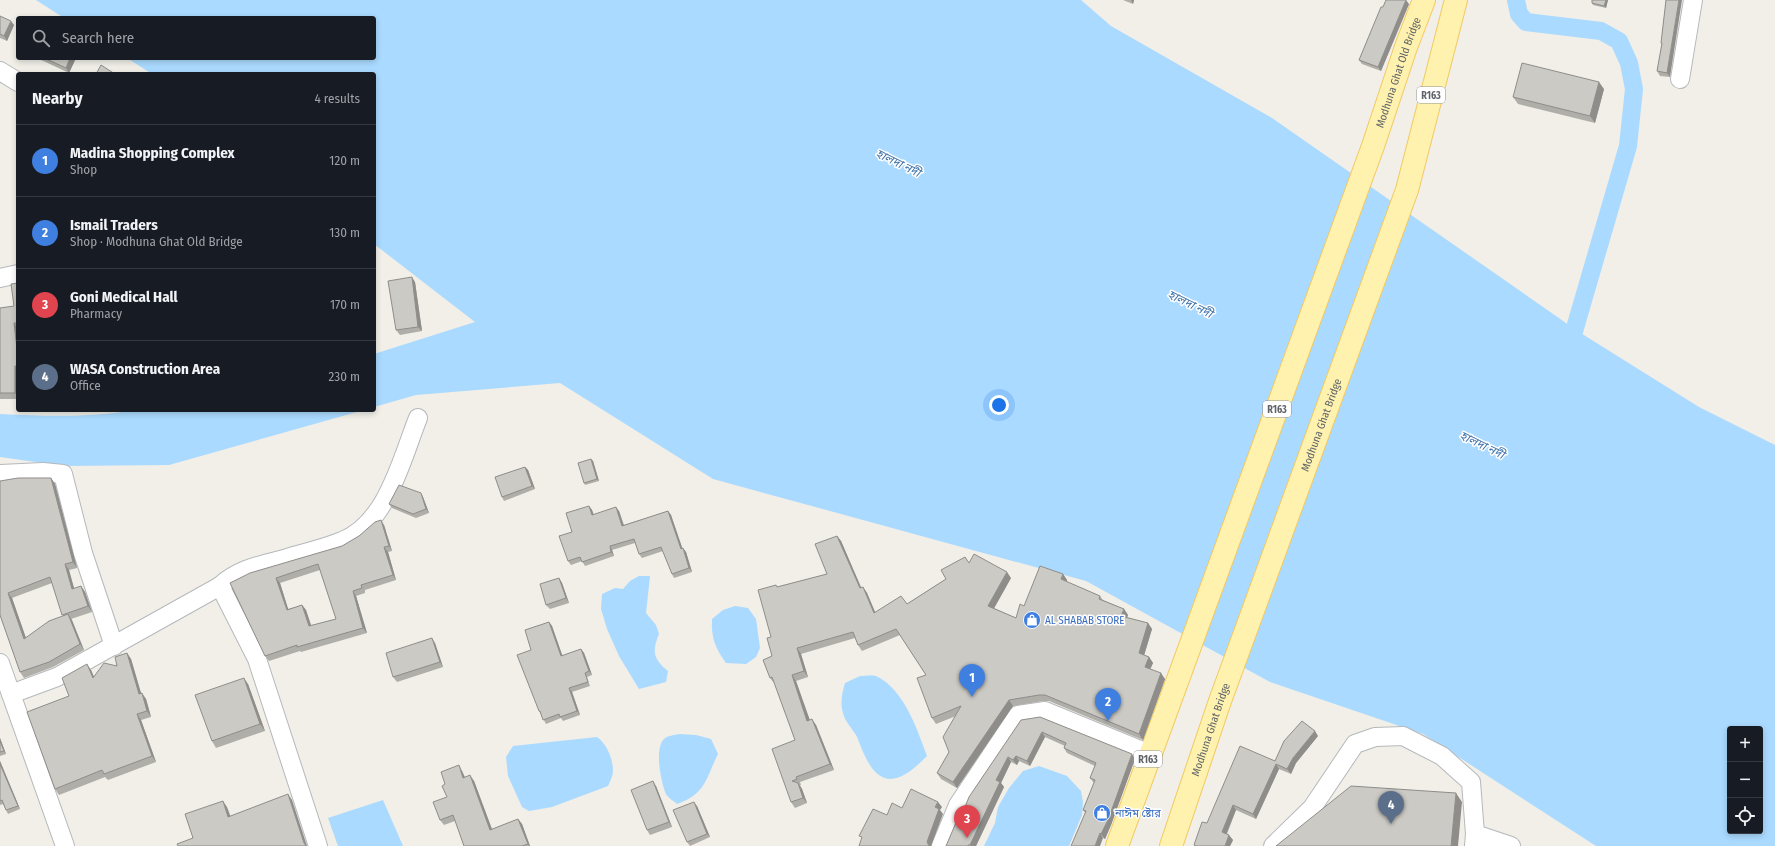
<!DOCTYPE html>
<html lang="en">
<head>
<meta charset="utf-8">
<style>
	body { margin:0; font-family:"Fira Sans Condensed","Noto Sans Bengali",sans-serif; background:#20242c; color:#f1f3f6 }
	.controls { position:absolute; right:12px; bottom:12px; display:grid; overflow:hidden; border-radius:4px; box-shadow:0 2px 6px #0003 }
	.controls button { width:36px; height:36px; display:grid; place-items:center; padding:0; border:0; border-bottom:1px solid #363941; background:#171b24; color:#f1f3f6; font:20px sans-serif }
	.you { position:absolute; left:999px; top:405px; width:14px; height:14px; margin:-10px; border:3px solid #fff; border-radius:50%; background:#1a73e8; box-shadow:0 0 0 6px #1a73e833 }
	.badge { display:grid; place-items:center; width:26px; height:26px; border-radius:50%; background:#ea580c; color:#fff; font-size:13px; font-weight:700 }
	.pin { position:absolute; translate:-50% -33px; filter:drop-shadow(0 1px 2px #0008) }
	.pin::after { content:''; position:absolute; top:21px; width:14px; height:12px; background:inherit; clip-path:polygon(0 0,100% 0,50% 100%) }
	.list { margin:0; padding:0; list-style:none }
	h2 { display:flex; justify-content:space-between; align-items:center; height:52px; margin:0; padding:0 16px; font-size:17px }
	h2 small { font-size:13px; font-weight:400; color:#9ea1a6 }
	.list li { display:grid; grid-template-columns:26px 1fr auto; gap:12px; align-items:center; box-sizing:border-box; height:72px; padding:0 16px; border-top:1px solid #363941 }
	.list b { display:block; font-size:15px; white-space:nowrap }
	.list p { margin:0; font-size:13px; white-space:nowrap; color:#9ea1a6 }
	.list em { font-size:13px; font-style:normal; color:#9ea1a6 }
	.icon { flex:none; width:22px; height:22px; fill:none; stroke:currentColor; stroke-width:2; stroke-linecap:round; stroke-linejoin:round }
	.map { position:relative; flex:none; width:1775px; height:846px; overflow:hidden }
	.search { position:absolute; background:#171b24; box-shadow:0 2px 6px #0003; left:16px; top:16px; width:360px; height:44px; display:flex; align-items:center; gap:10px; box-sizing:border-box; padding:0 14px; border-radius:4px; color:#9ea1a6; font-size:15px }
	.panel { position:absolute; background:#171b24; box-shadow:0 2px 6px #0003; left:16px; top:72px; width:360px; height:340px; border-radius:4px }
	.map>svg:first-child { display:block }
</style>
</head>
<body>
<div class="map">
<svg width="1775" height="846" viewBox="0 0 1775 846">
	<rect width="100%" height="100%" fill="#f1efe8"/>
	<!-- water -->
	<g fill="#aadaff" fill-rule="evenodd">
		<path d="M36,0H1081L1111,26L1272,118L1579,332L1699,407L1775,445V846H1596L1423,734L1270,682L1086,581L713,479L560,383L416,395L374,407V354L475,322L374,244V74H152L127,58H374V18H64ZM1730,729H1760V831H1730Z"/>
		<path d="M135,410H364L169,465L64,466L0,457V414C45,416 90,418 135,410Z"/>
		<path d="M639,576H650L646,613L656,625L659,634C652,651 653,659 668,671L666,682L639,689L619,656L607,629L601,609L602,594L615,588L623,589L630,581Z"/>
		<path d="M735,606L748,608L756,619L760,648L756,657L746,664L726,663C715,648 711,637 712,619L723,610Z"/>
		<path d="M860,676C865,676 872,675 876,676C904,689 917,729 927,756C918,765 904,779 890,779C871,778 863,751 857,737C853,729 845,722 843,713C840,703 842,693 845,683Z"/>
		<path d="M679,734L696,735L711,739L718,754C706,778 706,794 677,804C674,801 668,798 666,794C661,782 654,749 664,739C667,736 674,735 679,734Z"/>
		<path d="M597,737C607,744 613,759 613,771C613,776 610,781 608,786L552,807L529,811L522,807L508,776L506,757L513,746Z"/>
		<polygon points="1039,766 1067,776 1081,791 1083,802 1082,815 1069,846 984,846 995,823 998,807 1009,788 1023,771"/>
		<polygon points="383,800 403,846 338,846 328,818"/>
	</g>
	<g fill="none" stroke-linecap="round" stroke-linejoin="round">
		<!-- canal -->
		<polyline stroke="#aadaff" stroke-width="18" points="1516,0 1519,14 1526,22 1601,31 1619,41 1629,63 1634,89 1628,146 1568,352"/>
		<!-- minor casing -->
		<g stroke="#b5b8bc" stroke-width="20">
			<g id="minor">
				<polyline points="0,71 18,82"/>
				<polyline points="1680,79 1693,0"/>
				<polyline points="0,278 18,274"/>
				<polyline points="0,474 43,472 63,474 83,553 114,646"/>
				<path d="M220,586C238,569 261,565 284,559C303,553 323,549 342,541C387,524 402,458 418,418"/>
				<polyline points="0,663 65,846"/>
				<polyline points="11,694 57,677 220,586 257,659 318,846"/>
				<polyline points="1475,834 1511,846"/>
				<polyline points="941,846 958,805 1018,715 1045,711 1150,754"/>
				<polyline points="1273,846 1312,808 1355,744 1375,737 1403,736 1442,756 1471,782 1475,834 1474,846"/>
			</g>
		</g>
		<!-- primary casing -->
		<g stroke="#f2c960" stroke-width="24">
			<g id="primary">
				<path id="s1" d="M1117,846L1373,146L1406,47L1424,0"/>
				<path id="s2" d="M1171,846L1220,701L1407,190L1456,0"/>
			</g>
		</g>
		<!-- minor -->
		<use href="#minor" stroke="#fff" stroke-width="18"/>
		<!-- primary -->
		<use href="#primary" stroke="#fff2af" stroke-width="22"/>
	</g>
	<!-- wall -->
	<g fill="#afaea9" fill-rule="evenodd">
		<polygon points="1123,0 1134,0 1133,4"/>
		<polygon points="1592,0 1608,0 1606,8 1593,5 1592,3"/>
		<polygon points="1666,0 1670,77 1660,76 1657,71 1662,44 1661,43"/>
		<polygon points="1409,4 1381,71 1362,64 1359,60 1383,7"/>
		<polygon points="0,16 14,25 7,41 0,38"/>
		<polygon points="37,58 76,58 69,73"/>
		<polygon points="1604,89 1595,123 1518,104 1513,97"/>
		<polygon points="415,282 422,331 400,335 396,330"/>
		<polygon points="18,283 18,399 0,399 0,308 14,306"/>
		<polygon points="591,459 593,461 599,481 585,485 584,483"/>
		<polygon points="525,467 528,470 535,489 504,501 502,497"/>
		<path d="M51,478L55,484L77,568L69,570L74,589L81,586L85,592L92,612L71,619L84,650L53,667L24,678L20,672L0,615ZM52,583L63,616L26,638L12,598Z"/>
		<polygon points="421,493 423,497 429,513 416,518 392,508 389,504"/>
		<polygon points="589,506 592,510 594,515 619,511 624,525 668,511 671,515 682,548 686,552 692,572 674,578 672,574 663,551 642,558 639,554 635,543 612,550 614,556 585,566 582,561 571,565 568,561 572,532"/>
		<path d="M384,525L392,551L388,552L396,580L365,590V593L356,596L367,633L301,652L300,651L269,661L265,656L230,583L342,546ZM320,570L336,619L311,626L306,610L302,605L288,609L280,583Z"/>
		<polygon points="837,536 841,541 861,588 863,587 867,593 875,612 907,604 946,579 969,563 1011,578 994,608 1016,618 1024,606 1063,574 1067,580 1067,582 1100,596 1103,600 1124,609 1128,615 1127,618 1148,623 1152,629 1144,655 1149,657 1153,663 1150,669 1165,679 1143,740 1049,701 1043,701 1013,706 957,788 941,779 937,773 949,752 956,716 936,724 932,718 926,675 900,635 862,651 858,645 855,638 801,654 808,677 796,681 809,720 816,725 834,770 800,782 801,785 800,785 802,789 807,803 795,808 791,802 795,740 775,683 774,683 770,678 772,656 771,637 778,587 827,574"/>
		<polygon points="559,578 562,583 569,603 550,609 546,605"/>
		<polygon points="549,622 552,626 562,656 581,649 584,653 592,675 587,677 590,686 572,692 580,715 563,721 561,718 546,724 539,711 531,650"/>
		<polygon points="435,643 443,667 397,682 393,677"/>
		<polygon points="127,653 131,659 141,693 146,699 151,717 141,720 156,762 108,780 105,777 59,795 55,789 69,696 91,670 94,677 117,666"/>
		<polygon points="248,684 265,731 216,748 212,741"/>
		<polygon points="1021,720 1135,759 1111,825 1105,839 1103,838 1083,810 1094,783 1090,778 1095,766 1067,753 1064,748 1065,746 1045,737 1030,766 1019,761 1017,765 1011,762 1001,783 1004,787 976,846 946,846 960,819"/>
		<polygon points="1318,736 1296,763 1291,774 1279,769 1256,819 1236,810 1227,834 1233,840 1230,846 1194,846 1194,845 1207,823 1275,761"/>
		<polygon points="0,738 6,754 0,756"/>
		<polygon points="0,761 20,809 8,814 3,804 0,805"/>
		<polygon points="462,771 465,777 474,781 492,829 518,819 522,824 530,846 464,846 455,821 444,825 440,820 447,797 445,784"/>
		<polygon points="656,786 672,827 650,835 647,830"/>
		<polygon points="697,806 710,837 690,846 687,842"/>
	</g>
	<!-- shaded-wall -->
	<g fill="#8f8d8a">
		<polygon points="1131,0 1134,0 1133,4"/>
		<polygon points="1406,0 1409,4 1381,71 1378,67"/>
		<polygon points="1606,0 1608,0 1606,8 1604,6"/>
		<polygon points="1679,0 1682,0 1670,77 1667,73"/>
		<polygon points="11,21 14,25 7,41 4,36"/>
		<polygon points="70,58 76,58 69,73 66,68"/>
		<polygon points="1599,82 1604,89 1595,123 1590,116"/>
		<polygon points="412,277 415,282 422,331 418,327"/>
		<polygon points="14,323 18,328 18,357"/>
		<polygon points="15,366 18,370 18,397 15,393"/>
		<polygon points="591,459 593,461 599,481 597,479"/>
		<polygon points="525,467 528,470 535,489 532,486"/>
		<polygon points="51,478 55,484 77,568 73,562"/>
		<polygon points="421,493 423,497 429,513 426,509"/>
		<polygon points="589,506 592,510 595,519 592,515"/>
		<polygon points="616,507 619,511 625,530 622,526"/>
		<polygon points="668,511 671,515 684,553 681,549"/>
		<polygon points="381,520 384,525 392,551 389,546"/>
		<polygon points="837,536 841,541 864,594 860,588"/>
		<polygon points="610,546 612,550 614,556 611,552"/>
		<polygon points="384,547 388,552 396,580 393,575"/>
		<polygon points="683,548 686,552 692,572 689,568"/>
		<polygon points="65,564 69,570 76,595 72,589"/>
		<polygon points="1007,572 1011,578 992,612 988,606"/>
		<polygon points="1063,574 1067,580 1065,585 1061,579"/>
		<polygon points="276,578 280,583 290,615 287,610"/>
		<polygon points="559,578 562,583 569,603 566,598"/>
		<polygon points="81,586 85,592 92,612 88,606"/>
		<polygon points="863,587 867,593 878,619 874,613"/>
		<polygon points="353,591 356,596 367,633 363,628"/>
		<polygon points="8,593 12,598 28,644 24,639"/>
		<polygon points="302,605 306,610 313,631 309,626"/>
		<polygon points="1124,609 1128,615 1125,622 1121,616"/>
		<polygon points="68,614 72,620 84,650 80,644"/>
		<polygon points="549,622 552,626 564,660 561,656"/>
		<polygon points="1148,623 1152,629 1143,659 1139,653"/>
		<polygon points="432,638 435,643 443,667 440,662"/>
		<polygon points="797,648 801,654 808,677 804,671"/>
		<polygon points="581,649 584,653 592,675 589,671"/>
		<polygon points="127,653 131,659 143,700 139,694"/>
		<polygon points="1149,657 1153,663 1149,672 1145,667"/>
		<polygon points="87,664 91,670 97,684 93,678"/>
		<polygon points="1161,673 1165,679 1143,740 1139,734"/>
		<polygon points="792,675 796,681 812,726 807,721"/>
		<polygon points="244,678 248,684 265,731 260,724"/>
		<polygon points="569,688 572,692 580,715 577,711"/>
		<polygon points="142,693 146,699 151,717 147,711"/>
		<polygon points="1009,700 1013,706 957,788 953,782"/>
		<polygon points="137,714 141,720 156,762 152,756"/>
		<polygon points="812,719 816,725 834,770 830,764"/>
		<polygon points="1315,731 1318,736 1296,763 1291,774 1287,769 1293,758"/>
		<polygon points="1042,732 1045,737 1030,766 1027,761"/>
		<polygon points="0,738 6,754 4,751 0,741"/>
		<polygon points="1132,754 1135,759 1111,825 1105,839 1101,834"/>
		<polygon points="1016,756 1019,761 1017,765 1013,760"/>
		<polygon points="1008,757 1011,762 1001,783 1004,787 976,846 971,846 970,845 996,780"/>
		<polygon points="0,761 20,809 18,806 0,764"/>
		<polygon points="1276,764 1279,769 1256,819 1253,814"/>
		<polygon points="459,765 462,771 467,783 463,778"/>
		<polygon points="470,775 474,781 494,835 490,830"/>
		<polygon points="653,781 656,786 672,827 669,822"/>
		<polygon points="798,783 802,789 807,803 803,798"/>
		<polygon points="1456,793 1462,802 1458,846 1451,846"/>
		<polygon points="288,794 292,800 307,846 306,846 304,843"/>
		<polygon points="223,801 227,807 233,823 228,817"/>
		<polygon points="694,802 697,806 710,837 707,834"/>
		<polygon points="938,802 942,807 940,810 943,814 931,846 929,846 927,842 935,807"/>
		<polygon points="1233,805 1236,810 1225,837 1222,832"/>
		<polygon points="518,819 522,824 530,846 529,846 528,844"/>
		<polygon points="1100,833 1103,838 1100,846 1095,846"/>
		<polygon points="1229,835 1233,840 1230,846 1225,846"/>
	</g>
	<!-- building -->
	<g fill="#cccac5" stroke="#8f8d8a" fill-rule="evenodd">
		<polygon points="1386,0 1406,0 1378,67 1359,60 1381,7 1383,7"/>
		<polygon points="1592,0 1606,0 1604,6 1592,3"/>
		<polygon points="1666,0 1679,0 1667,73 1657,71 1662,43 1661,43"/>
		<polygon points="0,16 11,21 4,36 0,34"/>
		<polygon points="44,58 70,58 66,68"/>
		<polygon points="1522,63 1599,82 1590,116 1513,97"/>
		<polygon points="101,65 115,74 96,74"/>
		<polygon points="412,277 418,327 396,330 388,281"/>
		<polygon points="18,283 18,323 14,323 18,357 18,366 15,366 15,393 0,393 0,308 14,306 11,284"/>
		<polygon points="591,459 597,479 584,483 578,463"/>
		<polygon points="525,467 532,486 502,497 495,477"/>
		<polygon points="18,478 51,478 73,562 65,564 72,589 81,586 88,606 62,615 50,577 8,593 24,639 49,621 68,614 80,644 49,662 20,672 0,615 0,481"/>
		<polygon points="399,485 421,493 426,509 413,514 389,504"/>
		<polygon points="589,506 592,515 616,507 622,526 668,511 681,549 683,548 689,568 672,574 661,547 639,554 634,539 610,546 611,552 582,562 580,557 568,561 559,536 572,532 566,513"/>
		<path d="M381,520L389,546L384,547L393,575L361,585L362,588L353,591L363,628L297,647V645L265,656L230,583L250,573L342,546L359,536L375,522ZM318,564L336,619L309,626L302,605L287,610L276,578Z"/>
		<polygon points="837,536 860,588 863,587 874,613 901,596 907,604 946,579 941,570 965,557 969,563 974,554 1007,572 988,606 1016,618 1020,604 1024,606 1040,566 1063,574 1061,579 1100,596 1099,599 1124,609 1121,616 1148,623 1139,653 1149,657 1145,667 1161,673 1139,734 1045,695 1039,695 1009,700 953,782 937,773 949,752 943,737 961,706 932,718 917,678 926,675 896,629 858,645 853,632 797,648 804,671 792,675 807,721 812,719 830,764 796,777 797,779 792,781 798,783 803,798 791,802 772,749 795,740 772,677 770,678 763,660 772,656 767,638 771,637 758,590 776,585 777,587 827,574 815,544"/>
		<polygon points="559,578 566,598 546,605 540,584"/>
		<polygon points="549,622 561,656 581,649 589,671 585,673 588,682 569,688 577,711 560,717 559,714 543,720 540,711 539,711 517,655 531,650 525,630"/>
		<polygon points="432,638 440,662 393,677 386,653"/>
		<polygon points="127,653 139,694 142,693 147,711 137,714 152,756 104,774 102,770 55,789 27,712 69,696 62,678 87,664 93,678 104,663 117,666 115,657"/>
		<polygon points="244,678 260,724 212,741 195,695"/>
		<polygon points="1040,717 1132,754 1108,820 1101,834 1100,833 1095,846 1071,846 1086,811 1083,810 1095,780 1090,778 1096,763 1064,748 1066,743 1042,732 1027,761 1016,756 1013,760 1008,757 996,780 1000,782 970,845 968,845 968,846 946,846 958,818 960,819 969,797 1021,720"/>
		<polygon points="1302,721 1315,731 1293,758 1287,769 1276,764 1253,814 1233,805 1222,832 1229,835 1225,846 1196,846 1194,845 1202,822 1207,823 1240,746 1275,761 1284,741"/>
		<polygon points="0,741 4,751 0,752"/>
		<polygon points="0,764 18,806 6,810 2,800 0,801"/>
		<polygon points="459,765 463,778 470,775 490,830 518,819 528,844 522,846 464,846 453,815 440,820 433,802 447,797 442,786 445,784 441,772"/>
		<polygon points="653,781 669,822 647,830 631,790"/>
		<polygon points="1351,786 1456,793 1451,846 1276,846"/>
		<polygon points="911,789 938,802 935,807 939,809 927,842 929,846 859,846 862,837 859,836 873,809 887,815 892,803 902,808"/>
		<polygon points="288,794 304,843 306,846 178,846 177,844 193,838 185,814 223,801 228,817"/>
		<polygon points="694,802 707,834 687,842 673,810"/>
	</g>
	<!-- icons -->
	<defs>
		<g id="shop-disc" transform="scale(0.9)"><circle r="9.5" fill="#3f7fe0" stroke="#fff"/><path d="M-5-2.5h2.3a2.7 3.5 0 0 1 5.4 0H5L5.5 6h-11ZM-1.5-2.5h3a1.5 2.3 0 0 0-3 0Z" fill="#fff"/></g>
	</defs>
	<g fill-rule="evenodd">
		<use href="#shop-disc" x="1032" y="620"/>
		<use href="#shop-disc" x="1102" y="813"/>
	</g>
	<g text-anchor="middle" stroke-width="3" stroke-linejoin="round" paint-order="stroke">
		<!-- shield labels -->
		<g fill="#fff" stroke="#8f9295" stroke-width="1">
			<rect x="1417" y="87" width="28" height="16" rx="3"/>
			<rect x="1263" y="401" width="28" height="16" rx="3"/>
			<rect x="1134" y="751" width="28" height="16" rx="3"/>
		</g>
		<g font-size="10" font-weight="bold" fill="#5f6368">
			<text x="1431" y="99">R163</text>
			<text x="1277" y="413">R163</text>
			<text x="1148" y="763">R163</text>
		</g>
		<!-- street labels -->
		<g font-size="11" fill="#5f6368" stroke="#fff">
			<text dy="4" stroke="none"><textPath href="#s1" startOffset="823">Modhuna Ghat Old Bridge</textPath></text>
			<text dy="4" stroke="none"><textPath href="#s2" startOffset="447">Modhuna Ghat Bridge</textPath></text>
			<text dy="4" stroke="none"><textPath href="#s2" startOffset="123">Modhuna Ghat Bridge</textPath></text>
		</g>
		<!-- shop labels -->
		<g font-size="11" fill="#366cbe" stroke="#fff" text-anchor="start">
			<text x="1045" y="624">AL SHABAB STORE</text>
			<text x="1115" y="817">নাঈম ষ্টোর</text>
		</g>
		<!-- water labels -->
		<g font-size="12" font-style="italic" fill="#4174aa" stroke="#fff">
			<text transform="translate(898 163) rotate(26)" y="4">হালদা নদী</text>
			<text transform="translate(1190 304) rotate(26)" y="4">হালদা নদী</text>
			<text transform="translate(1482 445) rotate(26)" y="4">হালদা নদী</text>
		</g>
	</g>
</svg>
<div class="controls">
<button>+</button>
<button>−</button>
<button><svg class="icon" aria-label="locate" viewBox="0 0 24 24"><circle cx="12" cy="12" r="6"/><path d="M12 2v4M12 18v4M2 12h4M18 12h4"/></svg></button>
</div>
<div class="you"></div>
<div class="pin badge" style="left:972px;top:697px;background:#3f7fe0">1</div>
<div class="pin badge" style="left:1108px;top:721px;background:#3f7fe0">2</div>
<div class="pin badge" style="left:967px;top:838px;background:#e0444e">3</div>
<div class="pin badge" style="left:1391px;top:824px;background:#5c6f8a">4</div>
<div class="search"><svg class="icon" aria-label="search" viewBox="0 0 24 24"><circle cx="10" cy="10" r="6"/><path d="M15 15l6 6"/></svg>Search here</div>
<section class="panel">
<h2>Nearby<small>4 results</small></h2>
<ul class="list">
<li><span class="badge" style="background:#3f7fe0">1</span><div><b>Madina Shopping Complex</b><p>Shop</p></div><em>120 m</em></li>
<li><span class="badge" style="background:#3f7fe0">2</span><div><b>Ismail Traders</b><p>Shop · Modhuna Ghat Old Bridge</p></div><em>130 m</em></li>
<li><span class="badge" style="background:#e0444e">3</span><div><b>Goni Medical Hall</b><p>Pharmacy</p></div><em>170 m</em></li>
<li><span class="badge" style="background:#5c6f8a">4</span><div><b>WASA Construction Area</b><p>Office</p></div><em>230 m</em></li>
</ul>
</section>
</div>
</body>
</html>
